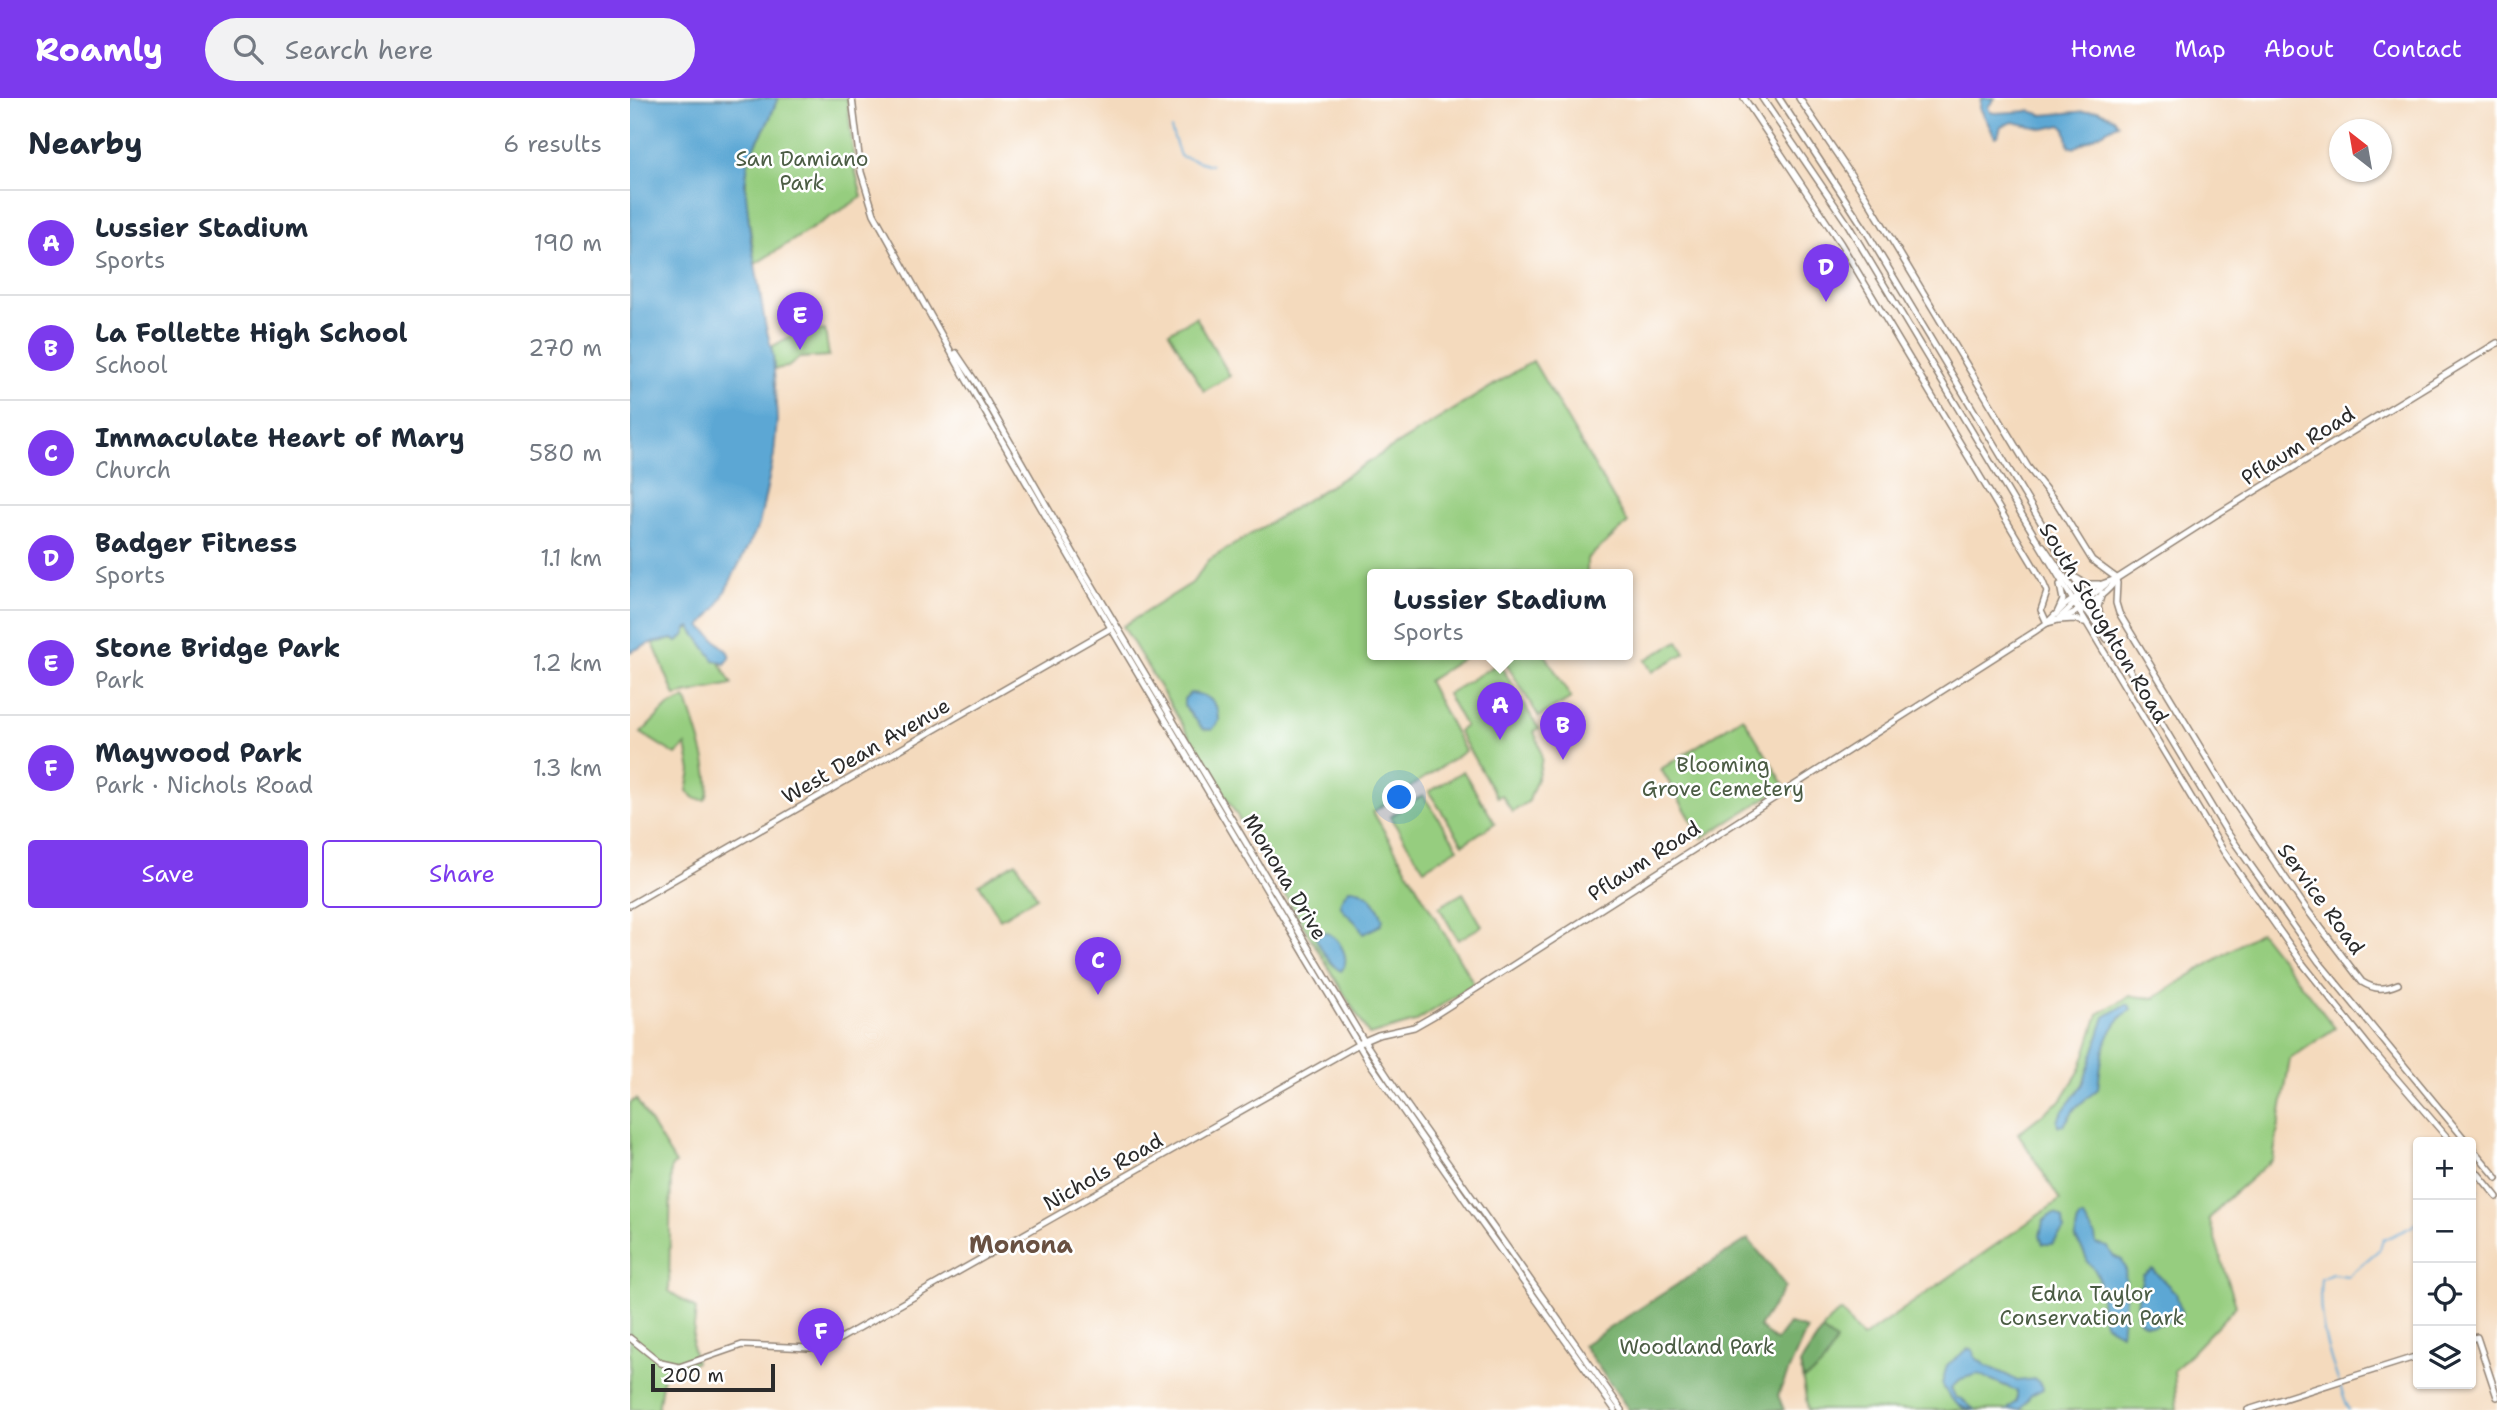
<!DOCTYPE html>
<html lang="en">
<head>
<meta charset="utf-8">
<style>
	body { margin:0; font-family:"Shantell Sans",sans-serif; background:#f2f2f3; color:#1f2937 }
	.controls { position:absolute; right:21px; bottom:21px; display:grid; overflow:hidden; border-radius:7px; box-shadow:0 2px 5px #0004 }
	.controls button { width:63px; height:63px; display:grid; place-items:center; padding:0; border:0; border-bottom:2px solid #e0e1e3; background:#fff; color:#1f2937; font:35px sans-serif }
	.compass { position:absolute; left:1699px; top:21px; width:63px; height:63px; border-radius:50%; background:#fff; box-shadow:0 2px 5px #0004; rotate:329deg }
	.scale { position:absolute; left:21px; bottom:18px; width:124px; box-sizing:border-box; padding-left:7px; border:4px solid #2b2b2b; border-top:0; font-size:19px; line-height:24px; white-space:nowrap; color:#2b2b2b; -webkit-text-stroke:5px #fff; paint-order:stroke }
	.you { position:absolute; left:770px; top:700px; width:24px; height:24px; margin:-18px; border:5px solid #fff; border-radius:50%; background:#1a73e8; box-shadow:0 0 0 10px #1a73e833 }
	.badge { display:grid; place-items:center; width:46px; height:46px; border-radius:50%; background:#7c3aed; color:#fff; font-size:23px; font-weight:700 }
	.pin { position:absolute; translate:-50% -58px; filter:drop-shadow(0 2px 4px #0008) }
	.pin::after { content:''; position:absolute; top:37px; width:24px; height:21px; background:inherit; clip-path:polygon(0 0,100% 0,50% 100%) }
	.popup { position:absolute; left:737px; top:471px; width:266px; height:91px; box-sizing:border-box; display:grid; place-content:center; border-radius:7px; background:#fff; filter:drop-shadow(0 2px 5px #0005); font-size:23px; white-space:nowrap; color:#747a83 }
	.popup b { font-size:26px; color:#1f2937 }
	.popup::after { content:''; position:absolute; left:50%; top:100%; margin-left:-14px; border:14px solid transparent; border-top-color:#fff }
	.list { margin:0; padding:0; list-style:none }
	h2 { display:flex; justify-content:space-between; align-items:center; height:91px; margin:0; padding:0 28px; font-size:30px }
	h2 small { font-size:23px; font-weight:400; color:#747a83 }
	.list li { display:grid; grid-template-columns:46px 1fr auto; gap:21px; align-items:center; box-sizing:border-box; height:105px; padding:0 28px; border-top:2px solid #e0e1e3 }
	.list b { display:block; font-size:26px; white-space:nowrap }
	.list p { margin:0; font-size:23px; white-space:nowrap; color:#747a83 }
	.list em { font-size:23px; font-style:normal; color:#747a83 }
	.actions { display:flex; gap:14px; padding:21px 28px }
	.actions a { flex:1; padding:16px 0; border:2px solid #7c3aed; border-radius:7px; text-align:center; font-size:24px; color:#7c3aed }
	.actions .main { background:#7c3aed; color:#fff }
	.icon { flex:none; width:38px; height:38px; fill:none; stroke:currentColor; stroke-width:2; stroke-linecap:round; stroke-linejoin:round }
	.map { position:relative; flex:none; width:1867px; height:1312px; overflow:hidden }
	header { display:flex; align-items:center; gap:42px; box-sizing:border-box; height:98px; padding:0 35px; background:#7c3aed; color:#fff }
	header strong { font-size:33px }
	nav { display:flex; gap:38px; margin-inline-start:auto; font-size:24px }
	.search { width:490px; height:63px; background:#f2f2f3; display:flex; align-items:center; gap:18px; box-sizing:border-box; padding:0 24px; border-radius:38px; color:#747a83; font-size:26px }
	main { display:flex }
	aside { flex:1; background:#fff }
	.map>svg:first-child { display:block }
</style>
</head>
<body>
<header>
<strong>Roamly</strong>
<div class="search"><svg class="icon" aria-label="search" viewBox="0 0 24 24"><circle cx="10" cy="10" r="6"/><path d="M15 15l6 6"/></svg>Search here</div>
<nav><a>Home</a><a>Map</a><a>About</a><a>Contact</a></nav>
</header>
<main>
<aside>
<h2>Nearby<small>6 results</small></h2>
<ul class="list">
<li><span class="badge">A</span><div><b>Lussier Stadium</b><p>Sports</p></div><em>190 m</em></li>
<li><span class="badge">B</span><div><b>La Follette High School</b><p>School</p></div><em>270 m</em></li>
<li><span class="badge">C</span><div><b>Immaculate Heart of Mary</b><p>Church</p></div><em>580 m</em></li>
<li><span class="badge">D</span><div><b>Badger Fitness</b><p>Sports</p></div><em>1.1 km</em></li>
<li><span class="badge">E</span><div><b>Stone Bridge Park</b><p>Park</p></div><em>1.2 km</em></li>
<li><span class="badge">F</span><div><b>Maywood Park</b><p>Park · Nichols Road</p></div><em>1.3 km</em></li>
</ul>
<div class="actions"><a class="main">Save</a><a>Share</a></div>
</aside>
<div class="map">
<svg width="1867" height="1312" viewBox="0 0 1867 1312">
	<rect width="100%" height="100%" fill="#fff"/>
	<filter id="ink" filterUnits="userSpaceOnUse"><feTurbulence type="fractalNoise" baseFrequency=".0143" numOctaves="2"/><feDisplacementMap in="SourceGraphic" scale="14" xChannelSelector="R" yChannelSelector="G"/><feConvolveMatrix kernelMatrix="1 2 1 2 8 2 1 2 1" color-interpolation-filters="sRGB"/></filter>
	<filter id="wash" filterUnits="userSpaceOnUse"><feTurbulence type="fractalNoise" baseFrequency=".00686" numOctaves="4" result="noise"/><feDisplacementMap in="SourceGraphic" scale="28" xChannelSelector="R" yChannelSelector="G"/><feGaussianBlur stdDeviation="1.57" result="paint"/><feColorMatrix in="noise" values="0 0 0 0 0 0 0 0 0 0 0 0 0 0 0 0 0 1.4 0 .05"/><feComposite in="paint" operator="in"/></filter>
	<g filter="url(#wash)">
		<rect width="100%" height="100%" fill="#f4dabd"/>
		<!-- green -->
		<g fill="#96cd7f" stroke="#607c55" stroke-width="2">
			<polygon points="148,0 217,0 225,71 232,99 125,166 116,101 116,76 119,59 139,22"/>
			<polygon points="566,219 600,278 574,293 539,234"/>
			<polygon points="195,232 199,258 169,260 158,269 144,271 141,249 165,236"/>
			<polygon points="903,263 998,425 957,461 957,476 742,476 742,556 839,556 798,583 835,653 743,714 844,886 785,924 739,937 493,528 562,485 579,462"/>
			<polygon points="61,529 84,562 90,565 102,586 45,598 23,545 43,541 47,544 56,532"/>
			<polygon points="1048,543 1055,555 1022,574 1015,562"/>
			<polygon points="885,556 915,556 941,600 909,619 874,562"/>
			<path d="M869,565L909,631L904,634C919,665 908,673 899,703L882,714L872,697L867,699L828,633L835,628L817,596Z"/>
			<path d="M55,601L58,605C64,625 87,686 75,702L66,701L57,693L61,673L56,647L46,657L11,635L38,608Z"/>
			<polygon points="1113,619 1155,688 1072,740 1031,671"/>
			<polygon points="833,673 865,725 833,746 799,694"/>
			<polygon points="793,697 828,750 794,771 760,719"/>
			<polygon points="386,764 407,799 370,821 349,786"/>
			<polygon points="833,795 852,828 828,842 809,809"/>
			<polygon points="1630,834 1705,930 1660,961 1643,1061 1594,1104 1579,1121 1606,1208 1544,1273 1547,1312 1178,1312 1170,1266 1199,1222 1211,1213 1232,1240 1430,1102 1388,1035 1432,1001 1450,972 1468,916 1500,898 1524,900"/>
			<polygon points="6,1001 46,1066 41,1069 39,1193 66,1211 62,1248 66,1264 60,1267 35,1267 28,1312 0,1312 0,1005"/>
		</g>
		<!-- forest -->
		<g fill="#78b06e" stroke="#526e4c" stroke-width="2">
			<polygon points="1118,1141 1145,1173 1155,1189 1129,1229 1146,1243 1159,1226 1177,1231 1148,1297 1154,1312 999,1312 953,1247"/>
			<path d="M1192,1233L1206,1243C1198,1261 1191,1273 1173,1281L1170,1266Z"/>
		</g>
		<!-- water -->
		<g fill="#5ca7d4" stroke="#446980" stroke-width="2">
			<polygon points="0,0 148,0 139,22 119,59 115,86 121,143 135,225 143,257 147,322 144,357 129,427 87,509 71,528 98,554 100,560 95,566 84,562 60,529 56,532 56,536 47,544 43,541 21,545 0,554"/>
			<polygon points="1351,0 1365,0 1358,9 1360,14 1365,15 1400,13 1413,17 1468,12 1484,20 1488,26 1444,50 1439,48 1435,30 1431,27 1414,31 1383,24 1371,28 1368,38 1365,39 1350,10"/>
			<path d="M560,595C578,596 589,604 589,623L582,632L573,631L554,608V601Z"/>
			<path d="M719,791C737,790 748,806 753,821L751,827L733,836C731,833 730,829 727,826C718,814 700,811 719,791Z"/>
			<path d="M695,834C709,838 722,861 711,873C703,870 689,849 686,840L689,836Z"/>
			<path d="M1495,907H1499L1501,911C1474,929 1471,961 1468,991L1445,1010L1434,1027L1428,1028L1427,1023L1432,1014L1453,986L1475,919Z"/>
			<polygon points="1426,1116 1433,1121 1434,1132 1422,1146 1413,1146 1410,1138 1413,1123 1421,1117"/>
			<path d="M1449,1120H1454L1465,1138L1466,1146L1478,1149L1483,1158L1492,1162L1495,1170L1496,1192L1491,1235L1475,1226C1467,1207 1477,1178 1458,1165C1451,1139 1440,1151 1449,1120Z"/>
			<path d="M1522,1171L1546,1195L1552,1217C1543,1222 1535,1225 1525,1227C1496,1230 1510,1194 1513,1177Z"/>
			<path d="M1338,1251L1343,1252L1344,1258C1357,1272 1373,1273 1387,1283L1405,1281L1412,1287L1413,1291L1401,1297L1390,1312H1377L1387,1303V1293L1348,1276L1331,1281L1321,1290L1326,1300L1331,1301L1345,1312C1329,1312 1319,1300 1312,1286L1317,1267Z"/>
		</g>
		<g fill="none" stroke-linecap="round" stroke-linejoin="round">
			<!-- stream -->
			<g stroke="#5ca7d4" stroke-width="2">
				<polyline points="541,31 550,58 581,67"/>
				<polyline points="1841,1093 1848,1092"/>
				<path d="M1719,1312C1703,1270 1686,1226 1691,1181L1702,1176L1718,1178L1750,1151L1753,1142L1781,1129L1788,1123"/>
			</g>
		</g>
	</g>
	<g filter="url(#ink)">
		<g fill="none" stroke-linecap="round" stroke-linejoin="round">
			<!-- secondary casing -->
			<g stroke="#908274" stroke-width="8">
				<g id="secondary">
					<polyline points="222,0 231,74 244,116 336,281 481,530 737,961 845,1116 985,1312"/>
					<polyline points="1114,0 1211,146 1412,482 1417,494 1411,512 1417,525"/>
					<path d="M1169,0L1236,99L1398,369L1428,407L1462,462L1485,479L1487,485L1486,505L1489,515L1598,695L1675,809L1732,884C1745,892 1754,892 1768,886"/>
					<polyline points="326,255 347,286 455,475 734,943 767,993 992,1312"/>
					<polyline points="1454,504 1476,486"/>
					<polyline points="1429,520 1453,498"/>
					<path d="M1417,525C1437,521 1477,499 1486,481"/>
					<polyline points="0,807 481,530"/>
					<polyline points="0,1240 31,1265 49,1269 112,1247 180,1250 206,1243 734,943 748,937 784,929 805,917 1404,534 1417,525 1435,507 1461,490 1486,481 1586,417 1867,245"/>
					<polyline points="1841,1241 1847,1239 1867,1299"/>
					<polyline points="1618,1312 1788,1258"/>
				</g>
			</g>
			<!-- primary casing -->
			<g stroke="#908274" stroke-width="8">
				<g id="primary">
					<polyline points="1132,0 1217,125 1594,754 1673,866 1741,951 1821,1044"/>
					<polyline points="1149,0 1236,133 1595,731 1689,864 1837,1044"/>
					<polyline points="1413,448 1446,496 1456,503"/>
					<polyline points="1446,480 1456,486 1469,486"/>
					<polyline points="1444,504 1458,514 1477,541"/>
					<polyline points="1428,513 1433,502 1430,487"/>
					<polyline points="1471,520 1468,509 1472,495"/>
					<polyline points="1429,522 1444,521 1454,524"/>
					<polyline points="1841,1049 1867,1080"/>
					<polyline points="1841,1067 1867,1099"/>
				</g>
			</g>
			<!-- secondary -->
			<use href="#secondary" stroke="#fff" stroke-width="5"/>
			<!-- primary -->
			<use href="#primary" stroke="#fff" stroke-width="5"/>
		</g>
	</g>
	<g text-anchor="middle" stroke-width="5" stroke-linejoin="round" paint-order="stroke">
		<!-- park labels -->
		<g font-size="21" fill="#4b5c44" stroke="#fff">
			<text x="172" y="68">San Damiano<tspan x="172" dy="24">Park</tspan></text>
			<text x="1093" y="674">Blooming<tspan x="1093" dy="24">Grove Cemetery</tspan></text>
			<text x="1462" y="1203">Edna Taylor<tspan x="1462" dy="24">Conservation Park</tspan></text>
			<text x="1067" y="1256">Woodland Park</text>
		</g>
		<!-- street labels -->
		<g font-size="21" fill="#2b2b2b" stroke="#fff">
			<text transform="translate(1668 348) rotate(-32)" y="7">Pflaum Road</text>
			<text transform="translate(1474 525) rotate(59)" y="7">South Stoughton Road</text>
			<text transform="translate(236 653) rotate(-30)" y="7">West Dean Avenue</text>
			<text transform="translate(1014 763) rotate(-33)" y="7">Pflaum Road</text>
			<text transform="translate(655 779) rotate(59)" y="7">Monona Drive</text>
			<text transform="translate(1691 801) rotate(54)" y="7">Service Road</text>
			<text transform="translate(473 1074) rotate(-30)" y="7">Nichols Road</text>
		</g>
		<!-- quarter labels -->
		<g font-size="24" font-weight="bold" fill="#695142" stroke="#fff">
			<text x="391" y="1155">Monona</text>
		</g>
	</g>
</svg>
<div class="controls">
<button>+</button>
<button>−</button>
<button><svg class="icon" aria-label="locate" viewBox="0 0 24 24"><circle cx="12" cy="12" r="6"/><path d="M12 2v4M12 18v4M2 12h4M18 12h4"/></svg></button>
<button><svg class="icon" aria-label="layers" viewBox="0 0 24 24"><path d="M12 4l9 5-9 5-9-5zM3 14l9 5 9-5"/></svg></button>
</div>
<svg class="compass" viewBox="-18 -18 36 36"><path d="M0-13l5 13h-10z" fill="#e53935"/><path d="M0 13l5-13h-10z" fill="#747a83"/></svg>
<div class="scale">200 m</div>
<div class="you"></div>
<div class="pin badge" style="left:870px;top:642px">A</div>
<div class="popup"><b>Lussier Stadium</b>Sports</div>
<div class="pin badge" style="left:933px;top:662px">B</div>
<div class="pin badge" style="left:468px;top:897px">C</div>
<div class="pin badge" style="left:1196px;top:204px">D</div>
<div class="pin badge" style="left:170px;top:252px">E</div>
<div class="pin badge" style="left:191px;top:1268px">F</div>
</div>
</main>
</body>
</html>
